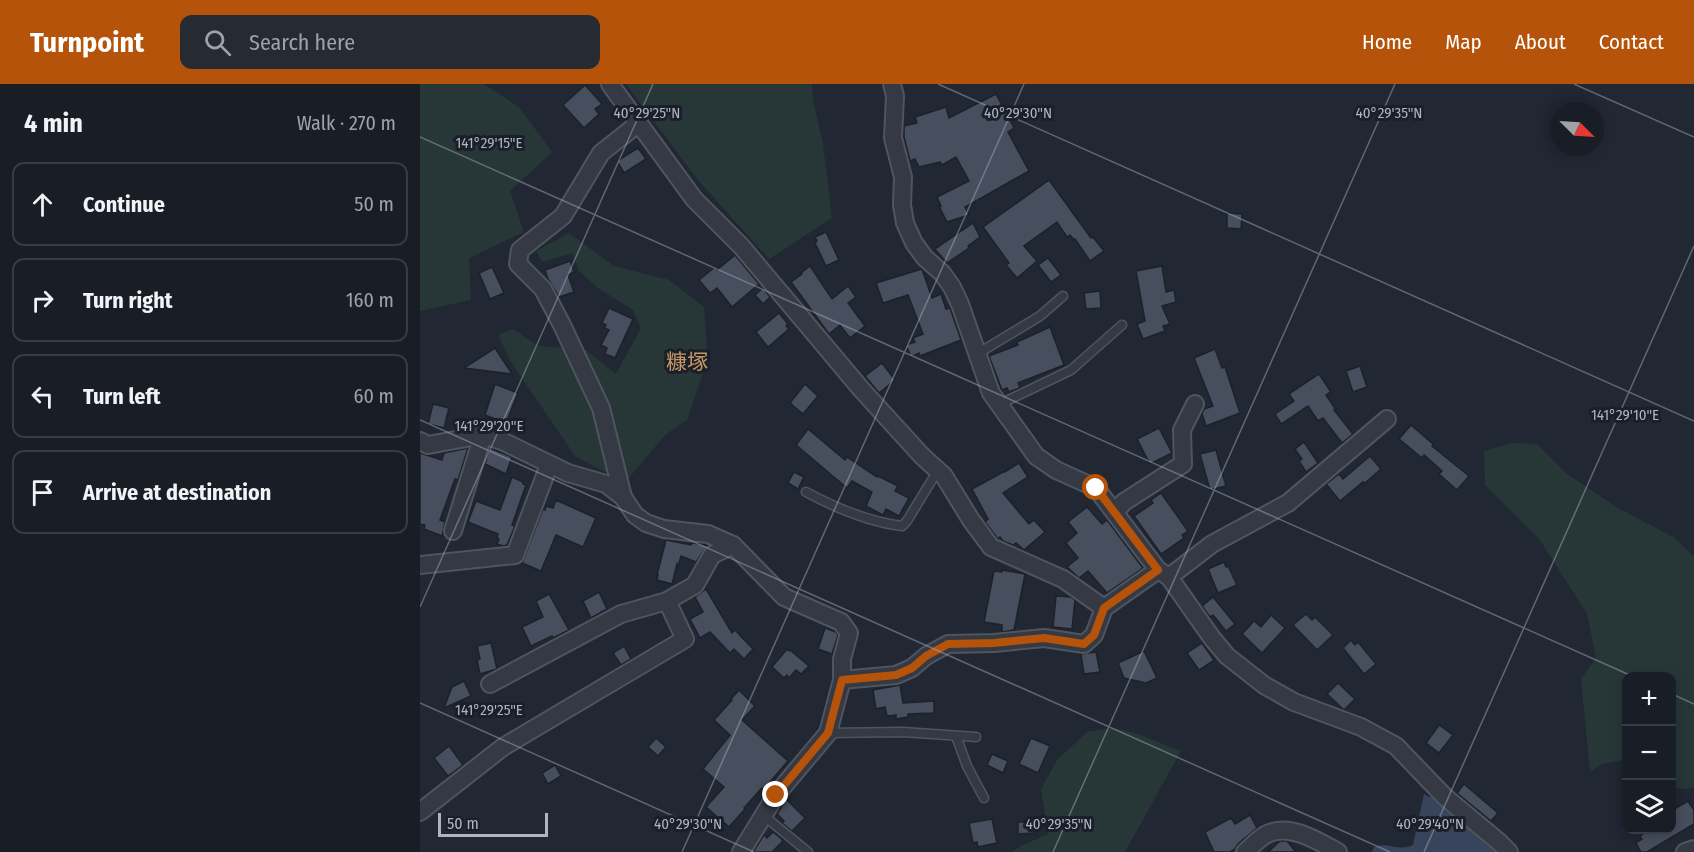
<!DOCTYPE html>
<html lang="en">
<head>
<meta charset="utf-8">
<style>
	body { margin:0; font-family:"Fira Sans Condensed","Noto Sans JP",sans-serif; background:#262a32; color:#f1f3f6 }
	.controls { position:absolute; right:18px; bottom:18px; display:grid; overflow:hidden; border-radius:12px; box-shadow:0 3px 15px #0003 }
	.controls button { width:54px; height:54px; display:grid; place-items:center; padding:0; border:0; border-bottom:2px solid #373b43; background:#191d26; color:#f1f3f6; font:30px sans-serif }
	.compass { position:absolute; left:1130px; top:18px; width:54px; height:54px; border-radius:50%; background:#191d26; box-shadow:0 3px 15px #0003; rotate:114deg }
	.scale { position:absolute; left:18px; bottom:15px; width:110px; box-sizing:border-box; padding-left:6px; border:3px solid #aeb4c1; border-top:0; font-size:16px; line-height:21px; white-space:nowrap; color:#aeb4c1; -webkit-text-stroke:4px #1a1f29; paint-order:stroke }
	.stop { position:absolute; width:18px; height:18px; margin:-14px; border:4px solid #b45309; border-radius:50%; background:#fff }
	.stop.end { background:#b45309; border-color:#fff; box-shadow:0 2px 6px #0008 }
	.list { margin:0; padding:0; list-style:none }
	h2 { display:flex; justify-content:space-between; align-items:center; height:78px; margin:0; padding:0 24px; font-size:26px }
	h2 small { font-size:20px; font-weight:400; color:#9fa2a7 }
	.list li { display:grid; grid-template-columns:39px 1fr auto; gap:18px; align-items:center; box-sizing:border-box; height:84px; margin:0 12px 12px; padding:0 12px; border:2px solid #373b43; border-radius:12px }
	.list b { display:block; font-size:22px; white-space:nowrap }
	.list em { font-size:20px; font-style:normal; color:#9fa2a7 }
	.icon { flex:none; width:33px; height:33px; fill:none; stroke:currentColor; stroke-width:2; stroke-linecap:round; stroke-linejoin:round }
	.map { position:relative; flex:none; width:1274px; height:768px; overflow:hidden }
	header { display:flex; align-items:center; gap:36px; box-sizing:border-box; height:84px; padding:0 30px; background:#b45309; color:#fff }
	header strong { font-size:28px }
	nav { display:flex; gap:33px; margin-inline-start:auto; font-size:21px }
	.search { width:420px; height:54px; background:#262a32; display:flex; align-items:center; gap:15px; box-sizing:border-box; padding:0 21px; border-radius:12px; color:#9fa2a7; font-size:22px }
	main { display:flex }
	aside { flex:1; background:#191d26 }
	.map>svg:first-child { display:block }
</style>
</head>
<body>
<header>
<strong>Turnpoint</strong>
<div class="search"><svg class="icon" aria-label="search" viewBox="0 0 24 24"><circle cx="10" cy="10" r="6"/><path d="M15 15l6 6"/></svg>Search here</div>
<nav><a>Home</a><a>Map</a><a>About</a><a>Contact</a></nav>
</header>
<main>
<aside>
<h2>4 min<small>Walk · 270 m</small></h2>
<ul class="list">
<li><svg class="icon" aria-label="ahead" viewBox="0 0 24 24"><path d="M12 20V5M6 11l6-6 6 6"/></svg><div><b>Continue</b></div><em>50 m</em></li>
<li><svg class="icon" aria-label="right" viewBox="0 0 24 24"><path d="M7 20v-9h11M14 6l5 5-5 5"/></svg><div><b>Turn right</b></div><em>160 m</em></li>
<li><svg class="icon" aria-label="left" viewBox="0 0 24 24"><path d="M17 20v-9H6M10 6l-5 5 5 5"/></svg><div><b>Turn left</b></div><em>60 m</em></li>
<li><svg class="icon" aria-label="arrive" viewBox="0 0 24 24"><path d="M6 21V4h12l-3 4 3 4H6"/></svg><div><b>Arrive at destination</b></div></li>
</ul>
</aside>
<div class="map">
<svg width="1274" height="768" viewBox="0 0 1274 768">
	<rect width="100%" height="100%" fill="#212733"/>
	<!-- green -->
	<g fill="#273738">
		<polygon points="0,0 64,0 99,23 132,68 90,107 104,148 49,174 51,216 0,227"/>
		<polygon points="206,0 392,0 393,16 403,60 412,134 349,175 278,96"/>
		<polygon points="149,149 194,182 249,196 284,223 288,275 267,336 245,351 208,395 183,387 155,372 91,278 78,251 93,245 118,262 166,266 196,290 221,244 213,226 178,204 158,186 153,169 122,178 116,167"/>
		<polygon points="1092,359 1117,360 1146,389 1196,423 1255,454 1274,473 1274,703 1268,705 1252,704 1252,592 1206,592 1206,679 1202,676 1182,680 1170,688 1161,595 1176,574 1167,530 1120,456 1065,401 1064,367"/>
		<polygon points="694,644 715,649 761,667 705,768 592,768 603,761 628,750 621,705 637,676 667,648"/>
	</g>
	<!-- water -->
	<path fill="#38445b" d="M1004,710L1009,713H1012L1075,768H952L954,763C968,757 978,768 993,761Z"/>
	<!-- building -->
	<g fill="#474e5d" stroke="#1c212b" stroke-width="1.5">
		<polygon points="165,1 182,20 175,25 179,30 164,44 143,21"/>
		<polygon points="576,10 594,44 588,48 609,87 545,123 549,131 527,138 519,122 521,122 517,113 549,97 536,73 522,81 520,78 499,83 495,75 490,77 484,53 484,42 497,39 495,33 526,23 529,34"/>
		<polygon points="218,64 226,75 204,89 197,77"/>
		<polygon points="629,96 671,154 673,153 684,167 670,177 655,155 654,156 650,151 647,153 637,138 604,162 617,177 597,194 586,181 589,179 563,143"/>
		<polygon points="807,129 822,130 821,145 807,144"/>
		<polygon points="553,139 560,153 548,162 549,164 527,179 515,165"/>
		<polygon points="406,148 419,176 406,182 395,159 397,157 395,153"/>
		<polygon points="315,171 339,200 312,223 297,204 290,209 279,196 295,183 297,186"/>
		<polygon points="628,174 641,191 631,198 618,181"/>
		<polygon points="150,177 154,188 148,191 154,208 139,213 128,195 125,186"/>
		<polygon points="390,182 412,215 428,202 436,213 428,219 445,242 430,254 420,241 409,250 371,198 382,190 381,189"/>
		<polygon points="742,182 746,208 754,206 756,218 742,222 750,240 743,242 745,247 723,255 717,240 725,237 716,187"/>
		<polygon points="72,183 84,209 70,215 59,189"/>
		<polygon points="502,185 512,214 521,210 526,225 530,224 541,256 500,272 499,269 491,273 486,261 495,258 493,254 503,250 488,211 463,219 456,199"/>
		<polygon points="343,204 350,213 343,220 335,211"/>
		<polygon points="680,207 681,224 666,225 664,209"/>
		<polygon points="189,224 213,235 195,274 185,270 187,264 181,261 189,246 184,244 186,241 182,239"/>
		<polygon points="359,229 368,240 366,242 369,245 348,263 336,248"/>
		<polygon points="630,243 644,281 598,299 600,304 594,306 589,308 587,304 582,306 569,272 598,261 597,258"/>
		<polygon points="75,264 92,290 44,284"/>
		<polygon points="795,265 802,284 805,283 820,329 786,342 782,330 784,325 793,322 774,274"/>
		<polygon points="462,279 475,296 459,309 445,292"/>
		<polygon points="940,282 947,303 933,308 926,287"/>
		<polygon points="899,290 911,308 906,311 916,326 914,326 933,350 922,359 903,334 898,337 888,322 861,340 855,330 874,317 869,310"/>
		<polygon points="75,300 98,309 86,339 65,331"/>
		<polygon points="385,300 398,312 383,330 370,319"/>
		<polygon points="13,320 29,324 24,344 8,340"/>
		<polygon points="991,341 1013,360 1012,362 1049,392 1037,406 1019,390 1022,387 1004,371 1002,374 979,355"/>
		<polygon points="739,344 752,369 730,380 717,355"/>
		<polygon points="388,345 425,376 427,373 457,393 458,392 478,402 475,407 489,414 479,432 466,425 463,431 446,422 452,408 432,397 427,404 376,361"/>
		<polygon points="884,358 898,379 886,388 879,377 882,375 875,365"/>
		<polygon points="48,364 38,396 35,395 20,436 25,438 22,452 4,445 5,441 0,440 0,369 22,376 24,369"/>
		<polygon points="70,364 92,373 86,390 65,380"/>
		<polygon points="796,366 806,402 790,406 780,370"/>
		<polygon points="950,372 961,385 945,399 943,398 920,417 906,400 919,390 923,395"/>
		<polygon points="599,379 608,393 583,409 609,440 614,436 625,448 604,466 596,459 593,461 583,457 580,453 578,455 565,438 568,435 552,405 585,387 585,388"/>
		<polygon points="374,388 384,393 378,405 368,399"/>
		<polygon points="92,393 103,398 103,400 106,401 92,441 95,442 87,461 83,462 77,460 79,455 77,454 78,450 48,438 56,417 80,426"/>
		<polygon points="741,409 768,447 762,451 764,454 741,470 714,432 733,419 731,416"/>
		<polygon points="136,416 176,434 163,463 136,451 121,487 102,479 123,425 125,426 126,422 133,424"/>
		<polygon points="667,423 682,440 687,436 723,484 687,509 668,487 659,494 647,483 658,474 646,459 657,449 648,438"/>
		<polygon points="246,456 271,461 272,459 281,460 287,462 276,478 261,472 258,483 257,480 252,500 237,496 238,491 237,491"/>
		<polygon points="804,478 806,483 808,482 817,501 798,509 788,485"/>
		<polygon points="582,486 605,490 594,546 582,548 582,541 564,538 574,487 582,488"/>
		<polygon points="286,505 312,549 315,546 333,565 324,575 314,565 310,569 290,548 280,554 270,535 283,528 275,513"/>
		<polygon points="179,508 187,525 171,534 163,517"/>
		<polygon points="129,510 149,546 133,554 132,552 111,562 102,543 123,533 116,517"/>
		<polygon points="636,512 651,513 655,516 652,545 633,543"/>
		<polygon points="793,513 815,540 806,547 793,531 790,533 782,522"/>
		<polygon points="886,530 892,536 895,533 913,551 897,566 873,541"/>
		<polygon points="851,531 865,544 842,569 822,550 834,537 841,543"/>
		<polygon points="405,544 416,548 418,551 412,570 398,565"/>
		<polygon points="931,556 935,561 938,558 956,580 944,590 923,564"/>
		<polygon points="71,559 77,585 60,590 57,576 60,575 57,562"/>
		<polygon points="782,559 794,576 779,586 767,569"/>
		<polygon points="204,562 211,575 201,581 193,569"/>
		<polygon points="367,565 369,567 370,566 389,582 381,590 376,586 369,594 367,591 364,594 352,583"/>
		<polygon points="724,567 737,594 726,599 704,594 698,579"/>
		<polygon points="676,568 680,588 664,590 661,570"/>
		<polygon points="44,597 51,612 24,624 32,603"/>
		<polygon points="918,599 935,615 924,626 907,610"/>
		<polygon points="480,601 483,619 514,617 514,629 488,630 488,633 476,635 476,631 467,632 465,623 456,625 453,606"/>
		<polygon points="319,606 335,622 322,636 368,677 344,705 342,704 324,724 325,725 309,743 286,723 304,703 283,685 310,651 294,636 312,616 311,615"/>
		<polygon points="1019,641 1033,651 1019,669 1006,659"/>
		<polygon points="236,654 246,663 238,672 228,663"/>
		<polygon points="611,654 630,662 618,689 599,680"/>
		<polygon points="29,662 43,681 28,692 14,674"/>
		<polygon points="572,670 588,677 583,689 567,681"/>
		<polygon points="135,681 141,692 128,700 122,689"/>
		<polygon points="1044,700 1078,729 1071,737 1037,709"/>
		<polygon points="366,715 385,734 372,747 362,739 364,737 357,730"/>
		<polygon points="1268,717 1274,726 1274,740 1227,768 1221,768 1216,759 1222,755 1220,752 1229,746 1251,746 1251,727"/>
		<polygon points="830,731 837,744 818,760 815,765 810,768 794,768 785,748 811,734 815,740"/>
		<polygon points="572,735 577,759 558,763 557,758 553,759 549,739"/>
		<polygon points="598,738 614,738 614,749 598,750"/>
		<polygon points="353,748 363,756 361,759 352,768 333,768 342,754 344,751 347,754"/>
		<polygon points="860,757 867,757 876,768 848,768"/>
	</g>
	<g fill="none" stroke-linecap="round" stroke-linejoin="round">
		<!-- service casing -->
		<g stroke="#4f545f" stroke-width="11">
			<g id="service">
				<polyline points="557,270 620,232 643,212"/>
				<polyline points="580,320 651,286 702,241"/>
				<path d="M386,408C416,424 448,438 482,442L487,437L518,386"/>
				<polyline points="408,649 483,648 556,653"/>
				<polyline points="536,652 547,682 564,714"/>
				<polyline points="343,731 388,768"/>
			</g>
		</g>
		<!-- minor casing -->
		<g stroke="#4f545f" stroke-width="20">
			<g id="minor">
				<polyline points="190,0 274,115 321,162 441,305 502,372 524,392 551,436 571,463 643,495 684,524"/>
				<polyline points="472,0 475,12 473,54 483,93 482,121 485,139 494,159 505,174 522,189 532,203 540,220 571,309 616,372 636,386 676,404 738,486 749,493 792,554 807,572 844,601 874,618 941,643 976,662 1025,713 1079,758 1089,768"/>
				<polyline points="0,357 8,361 63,351 82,357 148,389 186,400 203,413 215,431 226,439 244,445 288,450 313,461 364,513 421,538 429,549 422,575 422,596 408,649 356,711 321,768"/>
				<polyline points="203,413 181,324 142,241 123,205 98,180 100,166 143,132 181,69 219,39"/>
				<polyline points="695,428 704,418 763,380 762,346 775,320"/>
				<polyline points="33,447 63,351"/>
				<polyline points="0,481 95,471 129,381"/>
				<polyline points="749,493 792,460 868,419 967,335"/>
				<polyline points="422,596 476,591 492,584 506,572 528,560 574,559 624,554 664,560 674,551 684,524 738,486"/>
				<polyline points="70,600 201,530 247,517 275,501 292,471 313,461"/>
				<polyline points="0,728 83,663 265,555 247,517"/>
				<path d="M825,768C832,762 839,754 847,750C870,739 898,757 918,768"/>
				<polyline points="1265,768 1274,765"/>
			</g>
		</g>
		<!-- service -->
		<use href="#service" stroke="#343944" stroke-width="8"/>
		<!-- minor -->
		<use href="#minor" stroke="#343944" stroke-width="16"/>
	</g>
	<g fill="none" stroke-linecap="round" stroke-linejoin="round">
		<!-- route -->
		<polyline stroke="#b45309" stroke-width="8" points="356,711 408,649 422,596 476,591 492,584 506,572 528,560 574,559 624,554 664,560 674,551 684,524 738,486 676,404"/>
	</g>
	<!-- ticks -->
	<path fill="none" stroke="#aeb4c1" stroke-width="1.5" stroke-opacity="0.45" d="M518,0L1274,337M1154,0L1274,53M0,53L1212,592M0,336L970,768M0,523L233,0M1252,610L1274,620M0,619L334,768M262,768L604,0M633,768L975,0M1004,768L1274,162"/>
	<g text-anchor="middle" stroke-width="6" stroke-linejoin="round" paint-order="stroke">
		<!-- quarter labels -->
		<g font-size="21" fill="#c79763" stroke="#1a1f29">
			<text x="267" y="285">糠塚</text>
		</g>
	</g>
	<g font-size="15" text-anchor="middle" fill="#aeb4c1" stroke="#1a1f29" stroke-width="6" stroke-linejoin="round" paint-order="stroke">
		<text x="227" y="34">40°29'25"N</text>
		<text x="598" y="34">40°29'30"N</text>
		<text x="969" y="34">40°29'35"N</text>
		<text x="69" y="64">141°29'15"E</text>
		<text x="1205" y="336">141°29'10"E</text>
		<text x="69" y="347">141°29'20"E</text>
		<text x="69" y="631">141°29'25"E</text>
		<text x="268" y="745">40°29'30"N</text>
		<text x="639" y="745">40°29'35"N</text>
		<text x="1010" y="745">40°29'40"N</text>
	</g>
</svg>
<div class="controls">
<button>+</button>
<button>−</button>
<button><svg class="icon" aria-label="layers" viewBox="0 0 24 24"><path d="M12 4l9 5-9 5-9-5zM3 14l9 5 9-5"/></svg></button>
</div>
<svg class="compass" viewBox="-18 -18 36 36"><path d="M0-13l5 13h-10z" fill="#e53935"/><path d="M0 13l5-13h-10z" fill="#9fa2a7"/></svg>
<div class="scale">50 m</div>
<div class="stop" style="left:676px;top:404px"></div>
<div class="stop end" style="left:356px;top:711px"></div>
</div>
</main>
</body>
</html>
